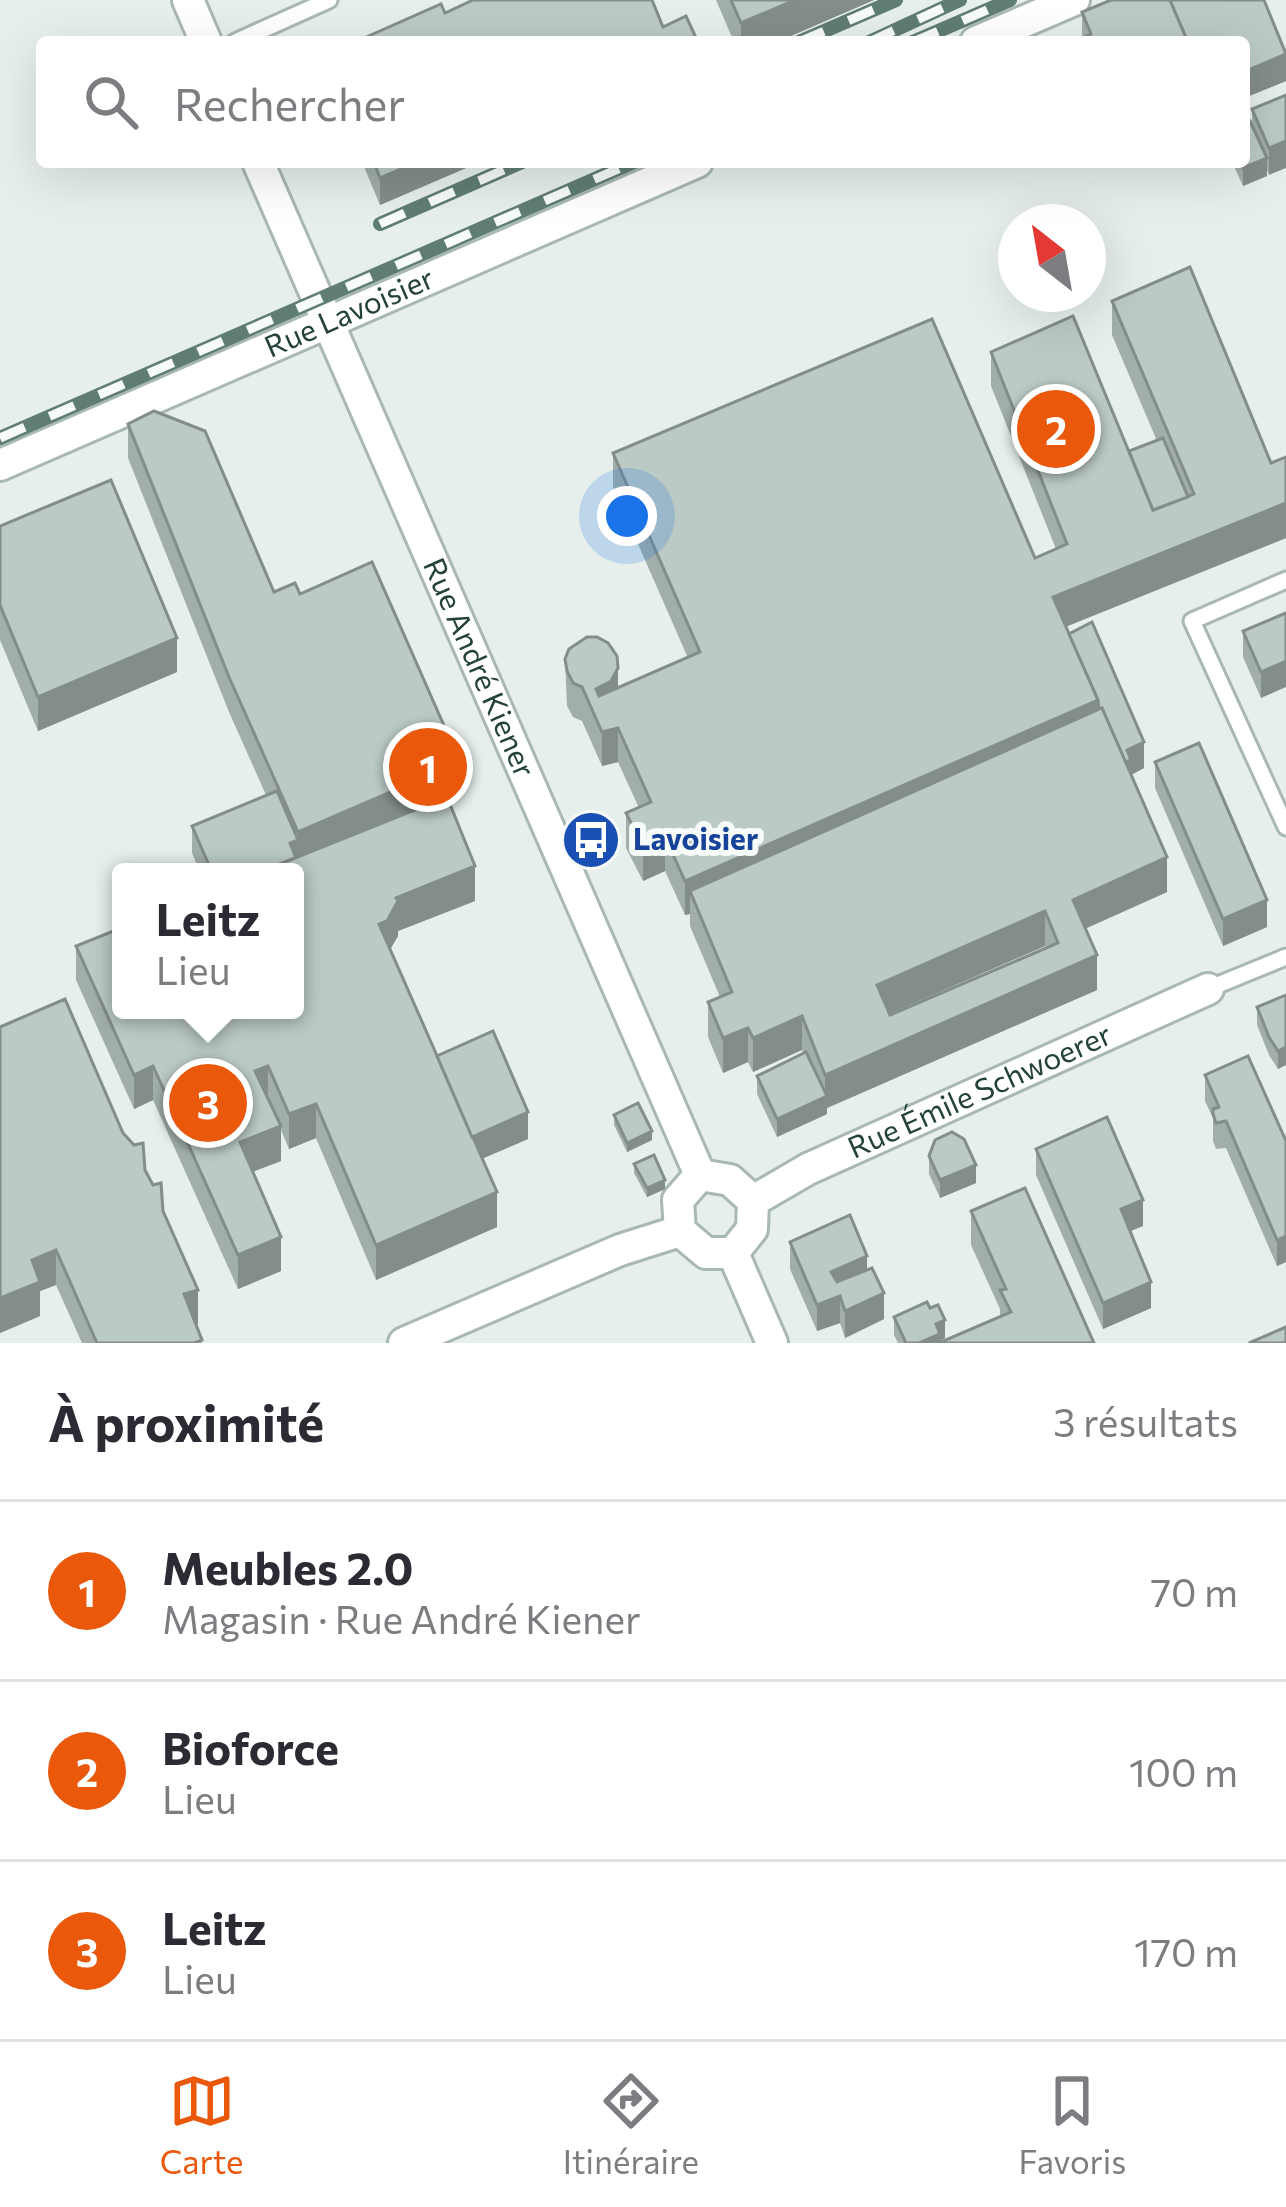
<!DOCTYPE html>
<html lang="fr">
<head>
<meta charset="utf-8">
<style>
	body { margin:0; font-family:Commissioner,sans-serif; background:#f2f2f3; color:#2b2b33 }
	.compass { position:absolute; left:998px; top:204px; width:108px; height:108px; border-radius:50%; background:#fff; box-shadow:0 12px 48px #0002; rotate:329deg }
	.you { position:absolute; left:627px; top:516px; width:42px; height:42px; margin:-30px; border:9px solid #fff; border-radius:50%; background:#1a73e8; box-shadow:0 0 0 18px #1a73e833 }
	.badge { display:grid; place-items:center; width:78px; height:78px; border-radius:50%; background:#ea580c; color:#fff; font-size:39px; font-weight:700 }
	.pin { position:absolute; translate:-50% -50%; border:6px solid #fff; box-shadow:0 3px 12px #0006 }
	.popup { position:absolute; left:112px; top:863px; width:192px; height:156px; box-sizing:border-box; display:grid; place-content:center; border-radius:12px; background:#fff; filter:drop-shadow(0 3px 9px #0005); font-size:39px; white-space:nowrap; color:#7c7c81 }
	.popup b { font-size:45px; color:#2b2b33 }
	.popup::after { content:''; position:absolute; left:50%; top:100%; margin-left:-24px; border:24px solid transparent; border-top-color:#fff }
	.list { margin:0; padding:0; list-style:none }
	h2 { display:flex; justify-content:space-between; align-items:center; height:156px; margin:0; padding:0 48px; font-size:51px }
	h2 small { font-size:39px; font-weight:400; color:#7c7c81 }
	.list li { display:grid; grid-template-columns:78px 1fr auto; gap:36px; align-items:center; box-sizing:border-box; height:180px; padding:0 48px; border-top:3px solid #e1e1e2 }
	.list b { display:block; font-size:45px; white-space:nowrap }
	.list p { margin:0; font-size:39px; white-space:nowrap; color:#7c7c81 }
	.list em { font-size:39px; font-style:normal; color:#7c7c81 }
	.icon { flex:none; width:66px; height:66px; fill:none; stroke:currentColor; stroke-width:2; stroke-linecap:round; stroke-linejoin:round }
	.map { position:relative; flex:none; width:1286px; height:1343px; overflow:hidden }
	.search { position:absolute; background:#fff; box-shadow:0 12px 48px #0002; left:36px; right:36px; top:36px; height:132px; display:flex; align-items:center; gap:30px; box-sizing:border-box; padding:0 42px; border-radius:12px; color:#7c7c81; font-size:45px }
	.sheet { height:696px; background:#fff }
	nav { display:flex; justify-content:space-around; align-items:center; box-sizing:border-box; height:168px; border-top:3px solid #e1e1e2; background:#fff; font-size:33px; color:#7c7c81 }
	nav a { display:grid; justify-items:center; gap:6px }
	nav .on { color:#ea580c }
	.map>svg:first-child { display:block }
</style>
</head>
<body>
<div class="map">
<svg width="1286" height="1343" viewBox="0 0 1286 1343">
	<rect width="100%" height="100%" fill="#e6efeb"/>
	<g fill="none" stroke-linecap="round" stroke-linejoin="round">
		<!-- lane casing -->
		<g stroke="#a8b8b2" stroke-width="21">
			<g id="lane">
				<polyline points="235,42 329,0"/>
				<polyline points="1286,580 1192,621 1286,827"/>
				<polyline points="1208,989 1286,957"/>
			</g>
		</g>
		<!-- street casing -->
		<g stroke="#a8b8b2" stroke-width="36">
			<g id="street">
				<polyline points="188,0 206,42"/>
				<polyline points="976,42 1074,0"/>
				<path id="s1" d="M258,162L700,1175"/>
				<path id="s2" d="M0,465L697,162"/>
				<polyline points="700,1175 678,1200 680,1231 706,1253 733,1253"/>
				<polyline points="700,1175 730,1180 753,1201 752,1229 733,1253"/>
				<path id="s3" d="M753,1201L808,1169L1208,989"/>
				<polyline points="733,1253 772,1343"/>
				<polyline points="404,1343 620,1250 680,1231"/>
			</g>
		</g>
		<!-- lane -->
		<use href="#lane" stroke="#fff" stroke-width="15"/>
		<!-- street -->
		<use href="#street" stroke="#fff" stroke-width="30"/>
		<!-- rail casing -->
		<g stroke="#5f7d75" stroke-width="14">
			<g id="rail">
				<polyline points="799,42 896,0"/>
				<polyline points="869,42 960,0"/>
				<polyline points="913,42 1010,0"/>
				<polyline points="380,224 522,162"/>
				<polyline points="0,438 634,162"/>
			</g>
		</g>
		<!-- rail -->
		<use href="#rail" stroke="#f7fbf9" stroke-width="9" stroke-dasharray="27" stroke-linecap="butt"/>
	</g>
	<!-- wall -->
	<g fill="#a1aea9" fill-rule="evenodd">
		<polygon points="716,0 874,0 777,42 734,42"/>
		<polygon points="1082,12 1286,50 1286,81 1244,98 1082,38"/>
		<polygon points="1286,95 1269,175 1267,170 1267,176 1243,186 1232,162 1244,162 1252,125 1252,109"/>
		<polygon points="362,162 480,162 380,205"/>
		<path d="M1112,301L1271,463L1286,457V538L1066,626L1144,768L1131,775L1167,892L1085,929L1097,990L827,1108V1114L777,1137L757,1094V1076L803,1053L802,1050L753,1072L748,1062L723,1073L708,1037V1002L720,997L690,926V914L685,915L665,871L643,881L626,848V813L639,808L618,762L602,766L582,721L573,717L567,706L565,659L618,688L688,658L613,487V453L1035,558L1056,549L991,386V352L1129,451L1157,441L1112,335ZM1045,946L1046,948L890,1015L889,1014Z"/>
		<polygon points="128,424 274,592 300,594 460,797 449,802 475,901 398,931 398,936 390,949 437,1056 528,1139 482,1159 497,1227 376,1280 316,1138 289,1149 281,1130 281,1161 253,1172 281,1271 238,1289 153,1100 134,1109 76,980 76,946 295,872 200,872 192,853 192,826 266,795 229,712 128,458"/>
		<polygon points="0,526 177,672 38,731 0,640"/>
		<polygon points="1286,613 1261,698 1243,657 1243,631"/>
		<polygon points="1155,762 1267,927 1223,946 1155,788"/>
		<polygon points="1286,995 1278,1069 1269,1055 1257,1025 1257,1007"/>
		<polygon points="0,1027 123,1133 145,1170 163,1211 202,1343 82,1343 56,1285 40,1291 40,1316 0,1333 0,1343"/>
		<polygon points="1205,1075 1286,1141 1286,1262 1277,1266 1226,1148 1216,1149 1213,1141 1213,1118 1205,1101"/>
		<polygon points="614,1115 652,1140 627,1152 614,1125"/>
		<polygon points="1036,1149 1143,1226 1130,1231 1151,1308 1103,1329 1036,1175"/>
		<polygon points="929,1156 976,1183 940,1198 929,1174"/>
		<polygon points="634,1164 665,1189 647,1197 634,1173"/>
		<polygon points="971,1211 1094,1343 898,1343 894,1335 894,1317 945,1338 940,1341 940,1343 1000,1317 1000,1309 971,1245"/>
		<polygon points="790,1242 867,1270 884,1319 845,1338 840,1323 817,1331 790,1269"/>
	</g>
	<!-- shaded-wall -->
	<g fill="#838d89">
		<polygon points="795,0 874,0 777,42 741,42 741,23"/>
		<polygon points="1286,54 1286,81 1244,98 1244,72"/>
		<polygon points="1286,141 1286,168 1269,175 1269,148"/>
		<polygon points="1267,158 1267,176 1243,186 1243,168"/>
		<polygon points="418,162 480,162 380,205 380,178"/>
		<polygon points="1286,503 1286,538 1053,632 1053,597"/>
		<polygon points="177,638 177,672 38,731 38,697"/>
		<polygon points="1286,661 1286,687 1261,698 1261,672"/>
		<polygon points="618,668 618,702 611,716 596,689"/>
		<polygon points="1098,700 1098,734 690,891 690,914 685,915 685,881"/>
		<polygon points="618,728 618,762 602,766 602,732"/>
		<polygon points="1144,742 1144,768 1131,775 1122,791 1127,750"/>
		<polygon points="460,762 460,797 298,866 290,843 298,840 298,832"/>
		<polygon points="665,837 665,871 643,881 643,846"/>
		<polygon points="1167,857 1167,892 1073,934 1073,900"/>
		<polygon points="475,866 475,901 398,931 398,936 387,955 379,924 396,898"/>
		<polygon points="1267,900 1267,927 1223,946 1223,919"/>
		<polygon points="1045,911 1045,946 877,1019 877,985"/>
		<polygon points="1097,955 1097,990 827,1108 827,1114 777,1137 777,1119 825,1097 825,1075"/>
		<polygon points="802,1016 802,1050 753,1072 753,1038"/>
		<polygon points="748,1028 748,1062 723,1073 723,1038"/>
		<polygon points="1286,1047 1286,1065 1278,1069 1278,1051"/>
		<polygon points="153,1066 153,1100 134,1109 134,1075"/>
		<polygon points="268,1066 268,1100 255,1071"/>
		<polygon points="316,1104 316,1138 289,1149 289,1114"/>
		<polygon points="528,1112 528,1139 469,1164 469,1138"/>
		<polygon points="281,1126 281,1161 240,1176 240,1142"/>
		<polygon points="652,1131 652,1140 627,1152 627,1143"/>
		<polygon points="976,1165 976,1183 940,1198 940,1180"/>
		<polygon points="665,1180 665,1189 647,1197 647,1188"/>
		<polygon points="497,1192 497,1227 376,1280 376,1245"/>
		<polygon points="1143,1200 1143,1226 1121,1235 1121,1209"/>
		<polygon points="1286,1236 1286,1262 1277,1266 1277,1240"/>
		<polygon points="281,1237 281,1271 238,1289 238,1255"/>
		<polygon points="56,1250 56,1285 40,1291 40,1316 0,1333 0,1298 32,1260"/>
		<polygon points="867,1256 867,1283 831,1298 831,1272"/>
		<polygon points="1151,1282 1151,1308 1103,1329 1103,1303"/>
		<polygon points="198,1290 198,1324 184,1329 184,1294"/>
		<polygon points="884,1293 884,1319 845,1338 845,1311"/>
		<polygon points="840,1296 840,1323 817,1331 817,1305"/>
		<polygon points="945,1320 945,1338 940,1341 940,1343 919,1343 936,1324"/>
	</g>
	<!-- building -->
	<g fill="#bbcac4" stroke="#838d89" stroke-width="3" fill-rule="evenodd">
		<polygon points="473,0 652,0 663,27 686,16 698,42 355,42 441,4 445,13"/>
		<polygon points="731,0 795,0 741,23"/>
		<polygon points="1111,0 1170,0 1188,42 1074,42 1091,34 1082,12"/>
		<polygon points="1170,0 1264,0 1286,54 1244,72 1244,42 1188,42"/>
		<polygon points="1286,95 1286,141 1269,148 1252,109"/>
		<polygon points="1250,121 1267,158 1243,168 1240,162 1244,162 1244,123"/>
		<polygon points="374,162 418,162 380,178"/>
		<polygon points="1190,267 1271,463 1286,457 1286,503 1053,597 1098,700 685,881 665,837 643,846 626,813 651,802 618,728 602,732 582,687 573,683 567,671 565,659 569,649 587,637 597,637 608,643 617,656 618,668 611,681 596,689 599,696 700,652 613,453 932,319 1035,558 1067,544 991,352 1073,316 1153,510 1194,494 1112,301"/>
		<polygon points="154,411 205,431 274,592 295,583 300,594 372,562 460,762 298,832 229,677 128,424"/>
		<polygon points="1163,438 1188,497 1153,510 1129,451"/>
		<polygon points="111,480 177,638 38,697 0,605 0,526"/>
		<polygon points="1286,613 1286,661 1261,672 1243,631"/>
		<polygon points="1092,622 1144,742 1127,750 1131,760 1125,762 1102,708 1099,709 1098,700 1069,634"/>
		<path d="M1102,708L1167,857L1073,900L1097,955L825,1075L802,1016L753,1038L748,1028L723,1038L708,1002L732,992L690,891ZM1045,911L1058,943L890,1015L877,985Z"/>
		<polygon points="1199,743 1267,900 1223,919 1155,762"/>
		<polygon points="277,791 298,840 290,843 296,858 260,872 212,872 192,826"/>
		<polygon points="447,797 475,866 396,898 398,901 387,921 379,924 497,1192 376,1245 316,1104 289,1114 268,1066 255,1071 281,1126 240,1142 281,1237 238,1255 153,1066 134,1075 76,946 121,928 121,1010 295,1010 295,872 260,872"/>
		<polygon points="1286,995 1286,1047 1278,1051 1269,1037 1257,1007"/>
		<polygon points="65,999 123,1133 134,1145 143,1143 145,1170 153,1185 161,1183 163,1211 198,1290 184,1294 202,1340 194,1343 97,1343 56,1250 32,1260 40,1282 0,1298 0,1027"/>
		<polygon points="493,1031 528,1112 472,1137 437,1056"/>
		<polygon points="806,1052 827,1096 777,1119 757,1076"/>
		<polygon points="1248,1056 1286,1141 1286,1236 1277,1240 1226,1121 1216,1123 1213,1114 1213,1109 1219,1107 1205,1075"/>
		<polygon points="638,1103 652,1131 627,1143 614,1115"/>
		<polygon points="1107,1117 1143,1200 1121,1209 1151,1282 1103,1303 1036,1149"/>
		<polygon points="952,1132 964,1139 976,1165 940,1180 929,1156 935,1140"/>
		<polygon points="654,1155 665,1180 647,1188 634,1164"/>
		<polygon points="1025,1188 1094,1343 939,1343 1011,1312 1000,1290 1006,1289 971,1211"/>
		<polygon points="850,1215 867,1256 831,1272 837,1282 872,1268 884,1293 845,1311 840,1296 817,1305 790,1242"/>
		<polygon points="927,1302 930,1308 938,1305 945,1320 936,1324 940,1334 919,1343 906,1343 894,1317"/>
		<polygon points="1286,1327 1286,1343 1249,1343"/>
	</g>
	<!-- icons -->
	<defs>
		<g id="bus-disc" transform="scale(3)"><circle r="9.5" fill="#1a4fb4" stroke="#f7fbf9"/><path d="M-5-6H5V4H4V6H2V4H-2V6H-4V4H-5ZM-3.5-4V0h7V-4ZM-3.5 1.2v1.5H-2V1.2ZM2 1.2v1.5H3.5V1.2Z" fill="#fff"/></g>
	</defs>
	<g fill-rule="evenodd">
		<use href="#bus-disc" x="591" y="840"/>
	</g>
	<g text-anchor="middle" stroke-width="12" stroke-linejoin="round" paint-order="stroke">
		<!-- street labels -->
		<g font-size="30" fill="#24423a" stroke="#f7fbf9">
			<text dy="10" stroke="none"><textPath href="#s2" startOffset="381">Rue Lavoisier</textPath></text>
			<text dy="10" stroke="none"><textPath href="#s1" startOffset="552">Rue André Kiener</textPath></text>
			<text dy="10" stroke="none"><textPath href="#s3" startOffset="252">Rue Émile Schwoerer</textPath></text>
		</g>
		<!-- transit labels -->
		<g font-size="30" font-weight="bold" fill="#164399" stroke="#f7fbf9" text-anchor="start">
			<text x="633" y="850">Lavoisier</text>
		</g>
	</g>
</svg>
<svg class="compass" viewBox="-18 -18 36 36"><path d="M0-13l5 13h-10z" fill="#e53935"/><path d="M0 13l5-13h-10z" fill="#7c7c81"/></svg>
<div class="you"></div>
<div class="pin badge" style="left:428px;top:767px">1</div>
<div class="pin badge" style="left:1056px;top:429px">2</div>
<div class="pin badge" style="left:208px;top:1103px">3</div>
<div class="popup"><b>Leitz</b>Lieu</div>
<div class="search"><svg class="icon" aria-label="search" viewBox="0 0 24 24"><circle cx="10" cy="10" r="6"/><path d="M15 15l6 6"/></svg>Rechercher</div>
</div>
<section class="sheet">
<h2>À proximité<small>3 résultats</small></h2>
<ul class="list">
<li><span class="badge">1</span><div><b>Meubles 2.0</b><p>Magasin · Rue André Kiener</p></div><em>70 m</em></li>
<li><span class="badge">2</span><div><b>Bioforce</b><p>Lieu</p></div><em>100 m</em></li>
<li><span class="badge">3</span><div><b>Leitz</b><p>Lieu</p></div><em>170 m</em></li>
</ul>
</section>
<nav>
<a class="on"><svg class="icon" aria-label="map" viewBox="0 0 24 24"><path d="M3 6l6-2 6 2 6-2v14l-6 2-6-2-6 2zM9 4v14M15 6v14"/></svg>Carte</a>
<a><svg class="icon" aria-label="directions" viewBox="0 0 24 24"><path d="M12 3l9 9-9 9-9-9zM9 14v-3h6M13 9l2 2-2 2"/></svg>Itinéraire</a>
<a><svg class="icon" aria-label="saved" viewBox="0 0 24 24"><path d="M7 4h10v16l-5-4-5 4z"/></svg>Favoris</a>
</nav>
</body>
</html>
